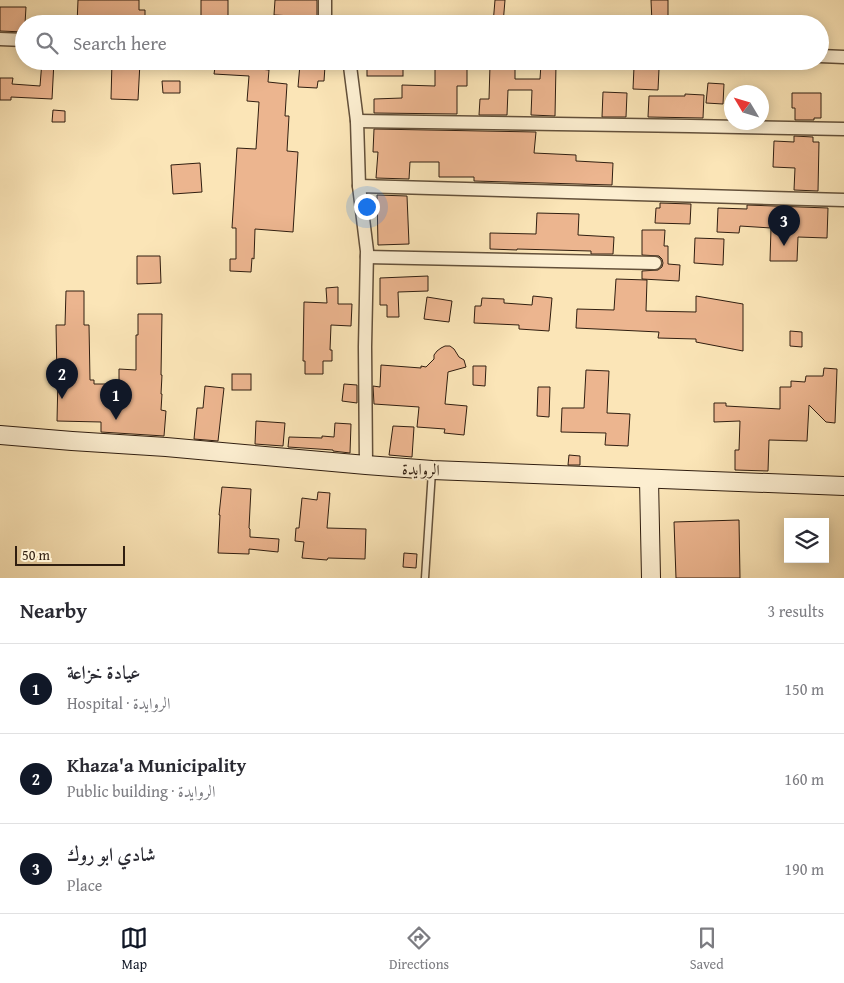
<!DOCTYPE html>
<html lang="en">
<head>
<meta charset="utf-8">
<style>
	body { margin:0; font-family:"Gentium Book Plus",Amiri,serif; background:#f2f2f3; color:#2b2b33 }
	.controls { position:absolute; right:15px; bottom:15px; display:grid; overflow:hidden; border-radius:0px; box-shadow:0 2px 12px #0003 }
	.controls button { width:45px; height:45px; display:grid; place-items:center; padding:0; border:0; border-bottom:1px solid #e1e1e2; background:#fff; color:#2b2b33; font:25px sans-serif }
	.compass { position:absolute; left:724px; top:85px; width:45px; height:45px; border-radius:50%; background:#fff; box-shadow:0 2px 12px #0003; rotate:308deg }
	.scale { position:absolute; left:15px; bottom:12px; width:110px; box-sizing:border-box; padding-left:5px; border:2px solid #301e10; border-top:0; font-size:14px; line-height:18px; white-space:nowrap; color:#301e10; -webkit-text-stroke:4px #fceed0; paint-order:stroke }
	.you { position:absolute; left:366px; top:206px; width:18px; height:18px; margin:-12px; border:4px solid #fff; border-radius:50%; background:#1a73e8; box-shadow:0 0 0 8px #1a73e833 }
	.badge { display:grid; place-items:center; width:32px; height:32px; border-radius:50%; background:#111827; color:#fff; font-size:16px; font-weight:700 }
	.pin { position:absolute; translate:-50% -41px; filter:drop-shadow(0 1px 2px #0008) }
	.pin::after { content:''; position:absolute; top:26px; width:18px; height:15px; background:inherit; clip-path:polygon(0 0,100% 0,50% 100%) }
	.list { margin:0; padding:0; list-style:none }
	h2 { display:flex; justify-content:space-between; align-items:center; height:65px; margin:0; padding:0 20px; font-size:21px }
	h2 small { font-size:16px; font-weight:400; color:#7c7c81 }
	.list li { display:grid; grid-template-columns:32px 1fr auto; gap:15px; align-items:center; box-sizing:border-box; height:90px; padding:0 20px; border-top:1px solid #e1e1e2 }
	.list b { display:block; font-size:19px; white-space:nowrap }
	.list p { margin:0; font-size:16px; white-space:nowrap; color:#7c7c81 }
	.list em { font-size:16px; font-style:normal; color:#7c7c81 }
	.icon { flex:none; width:28px; height:28px; fill:none; stroke:currentColor; stroke-width:2; stroke-linecap:round; stroke-linejoin:round }
	.map { position:relative; flex:none; width:844px; height:578px; overflow:hidden }
	.search { position:absolute; background:#fff; box-shadow:0 2px 12px #0003; left:15px; right:15px; top:15px; height:55px; display:flex; align-items:center; gap:12px; box-sizing:border-box; padding:0 18px; border-radius:28px; color:#7c7c81; font-size:19px }
	.sheet { height:335px; background:#fff }
	nav { display:flex; justify-content:space-around; align-items:center; box-sizing:border-box; height:70px; border-top:1px solid #e1e1e2; background:#fff; font-size:14px; color:#7c7c81 }
	nav a { display:grid; justify-items:center; gap:2px }
	nav .on { color:#111827 }
	.map>svg:first-child { display:block }
</style>
</head>
<body>
<div class="map">
<svg width="844" height="578" viewBox="0 0 844 578">
	<rect width="100%" height="100%" fill="#fbe5b7"/>
	<filter id="stains"><feTurbulence type="fractalNoise" baseFrequency=".004" numOctaves="4"/><feColorMatrix values="0 0 0 0 .2 0 0 0 0 .09 0 0 0 0 .02 0 0 0 .5 -.17"/></filter>
	<radialGradient id="worn" r=".72"><stop offset=".6" stop-color="#630" stop-opacity="0"/><stop offset="1" stop-color="#630" stop-opacity=".3"/></radialGradient>
	<!-- building -->
	<g fill="#ecb58f" stroke="#301e10">
		<polygon points="78,0 139,0 139,10 145,10 145,24 77,24"/>
		<rect x="201" y="0" width="27" height="24"/>
		<polygon points="275,0 317,0 317,18 313,17 312,24 293,24 293,16 274,15"/>
		<polygon points="495,0 505,0 503,24 493,24"/>
		<polygon points="651,0 668,0 668,22 652,23"/>
		<polygon points="0,7 26,7 25,24 24,24 24,32 0,31"/>
		<polygon points="42,61 54,61 52,99 11,97 11,100 0,100 0,78 13,78 12,84 40,86"/>
		<polygon points="112,61 140,62 138,100 111,99"/>
		<polygon points="216,61 251,61 251,68 269,70 268,82 287,84 285,116 289,116 287,151 298,152 293,232 255,229 254,259 252,258 251,272 230,271 230,259 236,259 236,228 232,228 237,148 256,149 259,102 247,101 249,76 214,74"/>
		<rect x="367" y="61" width="36" height="15"/>
		<polygon points="435,61 451,61 451,63 467,63 467,86 457,86 457,114 374,113 374,99 402,98 402,85 435,86"/>
		<polygon points="300,64 325,66 324,81 318,81 317,88 298,87"/>
		<polygon points="541,64 556,65 555,116 531,115 532,90 508,90 507,115 479,115 480,99 489,99 490,65 515,66 515,79 540,79"/>
		<polygon points="634,67 659,69 658,90 633,89"/>
		<polygon points="162,81 180,81 180,93 163,93"/>
		<polygon points="708,83 724,84 723,104 706,103"/>
		<polygon points="603,92 627,93 626,117 602,117"/>
		<polygon points="792,93 821,93 821,118 814,118 814,120 795,120 795,108 792,108"/>
		<polygon points="685,94 704,95 703,118 648,117 649,96 685,96"/>
		<polygon points="53,110 65,111 65,122 52,122"/>
		<polygon points="374,129 536,132 534,153 576,155 576,161 613,163 612,185 474,181 474,177 439,177 439,162 410,162 409,179 376,178 378,152 373,152"/>
		<polygon points="794,136 813,137 813,142 819,142 818,191 794,190 795,168 773,167 774,141 794,142"/>
		<polygon points="200,163 202,192 173,194 171,165"/>
		<polygon points="377,195 407,196 409,244 378,245"/>
		<polygon points="660,203 691,204 690,224 655,223 656,208 660,208"/>
		<polygon points="747,205 828,208 827,238 798,237 797,261 770,261 771,228 740,226 739,233 717,232 718,208 747,209"/>
		<polygon points="537,213 579,214 578,235 614,237 613,254 591,254 591,251 517,249 517,250 490,249 490,233 536,234"/>
		<polygon points="642,230 665,230 664,246 668,246 668,264 680,265 679,281 642,279 642,271 658,270 662,267 663,263 662,259 659,256 642,255"/>
		<polygon points="695,238 724,239 723,265 694,263"/>
		<polygon points="137,256 160,256 161,283 137,284"/>
		<polygon points="428,276 428,291 398,292 399,317 387,317 387,305 380,305 380,278"/>
		<polygon points="616,279 647,280 646,311 696,312 696,296 743,304 743,351 696,342 696,339 658,338 659,332 576,328 577,309 614,310"/>
		<polygon points="338,287 338,304 352,304 351,326 331,325 330,350 332,350 332,361 323,361 323,374 305,374 305,361 303,361 304,302 327,303 326,288"/>
		<polygon points="66,291 84,291 84,325 89,325 90,380 94,380 94,384 119,384 119,369 136,370 136,335 138,335 138,314 162,314 161,375 162,375 161,394 162,394 161,410 166,411 164,436 101,432 101,422 57,421 58,377 57,377 56,325 65,325"/>
		<polygon points="533,296 552,298 549,331 519,329 519,325 474,323 475,306 481,306 482,298 504,299 504,303 532,305"/>
		<polygon points="427,297 452,301 449,322 424,319"/>
		<polygon points="790,331 802,332 802,347 790,346"/>
		<polygon points="445,346 450,346 454,349 459,357 464,360 466,367 448,372 445,404 467,406 464,435 444,433 445,429 417,427 419,407 374,404 373,386 380,387 381,365 421,368 421,366 426,367 434,359 434,355 437,351 441,348"/>
		<polygon points="473,366 486,366 485,386 473,385"/>
		<polygon points="824,368 837,369 835,423 826,422 809,405 807,441 769,440 768,471 735,470 735,450 739,450 740,421 714,422 714,403 726,403 726,406 780,409 780,387 791,387 791,381 805,382 806,376 823,376"/>
		<polygon points="586,370 609,371 607,413 630,414 628,446 605,445 606,433 561,432 562,408 584,408"/>
		<rect x="232" y="374" width="19" height="16"/>
		<polygon points="344,384 357,385 357,403 342,401"/>
		<polygon points="205,386 224,388 218,441 194,439 197,408 203,408"/>
		<polygon points="538,387 550,387 549,417 537,416"/>
		<polygon points="256,421 285,423 283,446 255,444"/>
		<polygon points="335,423 351,424 350,453 333,451 333,450 288,447 289,437 322,438 322,436 334,437"/>
		<polygon points="393,426 414,427 412,457 389,455"/>
		<polygon points="569,455 580,456 580,465 568,465"/>
		<polygon points="222,487 251,489 249,528 250,529 250,537 279,539 278,552 249,549 249,554 218,553 220,515 219,515"/>
		<polygon points="318,492 330,493 327,528 366,529 365,559 328,558 327,560 302,558 304,542 295,541 296,528 299,528 302,498 317,500"/>
		<polygon points="739,520 740,578 676,578 674,522"/>
		<polygon points="404,553 417,554 416,568 403,567"/>
	</g>
	<g fill="none" stroke-linecap="round" stroke-linejoin="round">
		<!-- lane casing -->
		<g stroke="#63503a" stroke-width="9">
			<polyline id="lane" points="425,578 432,471"/>
		</g>
		<!-- street casing -->
		<g stroke="#63503a" stroke-width="15">
			<g id="street">
				<polyline points="325,24 325,0"/>
				<polyline points="0,39 24,40"/>
				<polyline points="820,56 844,57"/>
				<polyline points="343,61 350,66 357,121 359,186 367,251 365,347 366,465"/>
				<polyline points="357,121 690,126 844,129"/>
				<polyline points="359,186 844,200"/>
				<polyline points="367,257 655,263"/>
			</g>
		</g>
		<!-- secondary casing -->
		<g stroke="#301e10" stroke-width="20">
			<g id="secondary">
				<polyline points="0,435 72,441 166,447 366,465 432,470 844,486"/>
				<polyline points="649,479 651,578"/>
			</g>
		</g>
		<!-- lane -->
		<use href="#lane" stroke="#fceed0" stroke-width="6"/>
		<!-- street -->
		<use href="#street" stroke="#fceed0" stroke-width="12"/>
		<!-- secondary -->
		<use href="#secondary" stroke="#fceed0" stroke-width="18"/>
	</g>
	<g text-anchor="middle" stroke-width="4" stroke-linejoin="round" paint-order="stroke">
		<!-- street labels -->
		<g font-size="16" fill="#301e10" stroke="#fceed0">
			<text transform="translate(421 469) rotate(3)" y="6">الروايدة</text>
		</g>
	</g>
	<rect width="100%" height="100%" filter="url(#stains)"/>
	<rect width="100%" height="100%" fill="url(#worn)"/>
</svg>
<div class="controls">
<button><svg class="icon" aria-label="layers" viewBox="0 0 24 24"><path d="M12 4l9 5-9 5-9-5zM3 14l9 5 9-5"/></svg></button>
</div>
<svg class="compass" viewBox="-18 -18 36 36"><path d="M0-13l5 13h-10z" fill="#e53935"/><path d="M0 13l5-13h-10z" fill="#7c7c81"/></svg>
<div class="scale">50 m</div>
<div class="you"></div>
<div class="pin badge" style="left:116px;top:420px">1</div>
<div class="pin badge" style="left:62px;top:399px">2</div>
<div class="pin badge" style="left:784px;top:246px">3</div>
<div class="search"><svg class="icon" aria-label="search" viewBox="0 0 24 24"><circle cx="10" cy="10" r="6"/><path d="M15 15l6 6"/></svg>Search here</div>
</div>
<section class="sheet">
<h2>Nearby<small>3 results</small></h2>
<ul class="list">
<li><span class="badge">1</span><div><b>عيادة خزاعة</b><p>Hospital · الروايدة</p></div><em>150 m</em></li>
<li><span class="badge">2</span><div><b>Khaza'a Municipality</b><p>Public building · الروايدة</p></div><em>160 m</em></li>
<li><span class="badge">3</span><div><b>شادي ابو روك</b><p>Place</p></div><em>190 m</em></li>
</ul>
</section>
<nav>
<a class="on"><svg class="icon" aria-label="map" viewBox="0 0 24 24"><path d="M3 6l6-2 6 2 6-2v14l-6 2-6-2-6 2zM9 4v14M15 6v14"/></svg>Map</a>
<a><svg class="icon" aria-label="directions" viewBox="0 0 24 24"><path d="M12 3l9 9-9 9-9-9zM9 14v-3h6M13 9l2 2-2 2"/></svg>Directions</a>
<a><svg class="icon" aria-label="saved" viewBox="0 0 24 24"><path d="M7 4h10v16l-5-4-5 4z"/></svg>Saved</a>
</nav>
</body>
</html>
